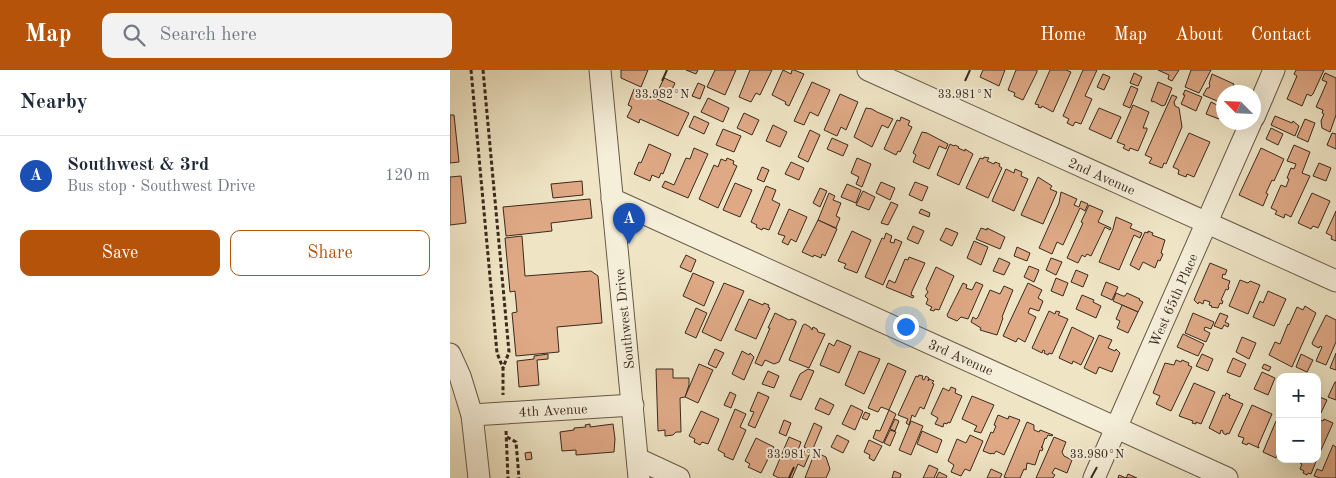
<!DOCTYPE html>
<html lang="en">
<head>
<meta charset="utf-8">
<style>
	body { margin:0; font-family:"Old Standard TT",serif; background:#f2f2f3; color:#1f2937 }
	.controls { position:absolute; right:15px; bottom:15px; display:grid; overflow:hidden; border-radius:10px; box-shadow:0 5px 20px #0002 }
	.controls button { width:45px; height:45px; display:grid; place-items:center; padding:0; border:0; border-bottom:1px solid #e0e1e3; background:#fff; color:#1f2937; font:25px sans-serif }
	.compass { position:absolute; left:766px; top:15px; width:45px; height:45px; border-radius:50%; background:#fff; box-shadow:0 5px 20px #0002; rotate:294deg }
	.you { position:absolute; left:455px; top:256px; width:18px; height:18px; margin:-12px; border:4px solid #fff; border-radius:50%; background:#1a73e8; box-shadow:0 0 0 8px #1a73e833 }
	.badge { display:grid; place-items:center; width:32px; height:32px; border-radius:50%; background:#b45309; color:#fff; font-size:16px; font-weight:700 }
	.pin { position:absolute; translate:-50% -41px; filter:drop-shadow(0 1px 2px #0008) }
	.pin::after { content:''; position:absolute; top:26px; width:18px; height:15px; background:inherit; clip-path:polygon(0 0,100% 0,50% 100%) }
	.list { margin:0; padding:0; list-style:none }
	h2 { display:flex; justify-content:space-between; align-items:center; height:65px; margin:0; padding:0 20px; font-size:21px }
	h2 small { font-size:16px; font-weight:400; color:#747a83 }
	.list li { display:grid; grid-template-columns:32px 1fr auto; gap:15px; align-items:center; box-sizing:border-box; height:80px; padding:0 20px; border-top:1px solid #e0e1e3 }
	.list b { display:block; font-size:19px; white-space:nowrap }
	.list p { margin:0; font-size:16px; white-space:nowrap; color:#747a83 }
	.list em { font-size:16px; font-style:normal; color:#747a83 }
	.actions { display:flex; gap:10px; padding:15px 20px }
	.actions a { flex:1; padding:11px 0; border:1px solid #b45309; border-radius:10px; text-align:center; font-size:18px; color:#b45309 }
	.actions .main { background:#b45309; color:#fff }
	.icon { flex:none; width:28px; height:28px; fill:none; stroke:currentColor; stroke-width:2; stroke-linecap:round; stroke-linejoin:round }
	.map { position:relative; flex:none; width:886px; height:408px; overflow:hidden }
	header { display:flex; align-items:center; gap:30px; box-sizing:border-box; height:70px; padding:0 25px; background:#b45309; color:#fff }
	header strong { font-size:24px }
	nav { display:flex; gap:28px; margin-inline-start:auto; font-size:18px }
	.search { width:350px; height:45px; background:#f2f2f3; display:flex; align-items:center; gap:12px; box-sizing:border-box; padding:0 18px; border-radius:10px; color:#747a83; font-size:19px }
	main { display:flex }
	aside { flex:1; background:#fff }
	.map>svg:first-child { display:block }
</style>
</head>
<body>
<header>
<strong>Map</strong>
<div class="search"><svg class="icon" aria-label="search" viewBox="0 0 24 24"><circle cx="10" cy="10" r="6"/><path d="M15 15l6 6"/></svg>Search here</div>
<nav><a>Home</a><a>Map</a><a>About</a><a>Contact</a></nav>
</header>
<main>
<aside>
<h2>Nearby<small></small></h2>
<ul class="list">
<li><span class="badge" style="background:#1a4fb4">A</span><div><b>Southwest &amp; 3rd</b><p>Bus stop · Southwest Drive</p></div><em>120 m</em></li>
</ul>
<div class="actions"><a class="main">Save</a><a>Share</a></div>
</aside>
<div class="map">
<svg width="886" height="408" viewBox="0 0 886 408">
	<rect width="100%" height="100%" fill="#efe5c5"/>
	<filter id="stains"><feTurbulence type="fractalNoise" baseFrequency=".004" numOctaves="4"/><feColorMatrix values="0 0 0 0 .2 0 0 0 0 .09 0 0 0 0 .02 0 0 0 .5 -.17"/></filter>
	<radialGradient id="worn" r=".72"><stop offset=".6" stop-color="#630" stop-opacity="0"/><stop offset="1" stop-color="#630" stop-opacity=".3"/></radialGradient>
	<!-- building -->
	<g fill="#dfa986" stroke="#3a2a1e">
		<polygon points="171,0 198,0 191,17 171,8"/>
		<polygon points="236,0 248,0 246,4"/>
		<polygon points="265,0 286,0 275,25 257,17"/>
		<polygon points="300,0 322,0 310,25 306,23 301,32 289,27"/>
		<polygon points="333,0 341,4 342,0 344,0 354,4 339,36 335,34 336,32 322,25"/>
		<polygon points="533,0 555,0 549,16 530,7"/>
		<polygon points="566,0 587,0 587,2 573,30 564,26 565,23 558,20"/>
		<polygon points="600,0 616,0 621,2 603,42 592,36 591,38 588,37 589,35 585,34"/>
		<polygon points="633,0 647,0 635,26 642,29 631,54 625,52 623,56 617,53 619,49 613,46"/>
		<polygon points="708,0 729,0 722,11 718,9 719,5"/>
		<polygon points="741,0 761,0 749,23 735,17"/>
		<polygon points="846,0 874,0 863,24 861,26 857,24 852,36 837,29 847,6 844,4"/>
		<polygon points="684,3 692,7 688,16 680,13"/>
		<polygon points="875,3 886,8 886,45 880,62 872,58 871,51 874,44 872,43 873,40 866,37 877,12 872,10"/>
		<polygon points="653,4 660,7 654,20 647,17"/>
		<polygon points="762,4 784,14 780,22 774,22 774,34 753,25 757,18 759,18 760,15 759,14"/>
		<polygon points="214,8 225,13 219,26 208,21"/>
		<polygon points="362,12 380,20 368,46 360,42 354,55 344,51"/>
		<polygon points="708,12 722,18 715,35 712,36 703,31 703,32 701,31"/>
		<polygon points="248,13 255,16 250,29 242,26"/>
		<polygon points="681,16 688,19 680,38 673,35"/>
		<polygon points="184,19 239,43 228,66 190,49 189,53 177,47 182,37 178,35"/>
		<polygon points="735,20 752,27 746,41 731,34 735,25 733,25"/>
		<polygon points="390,24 408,32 396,60 391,57 387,66 374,60"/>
		<polygon points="722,25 727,27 724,32 725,36 729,38 732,57 716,94 714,93 712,98 699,93 702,88 695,85"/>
		<polygon points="258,28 279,38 273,52 251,42"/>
		<polygon points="761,32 773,38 769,49 756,44"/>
		<polygon points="683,35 699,42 693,58 697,58 697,60 688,81 680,78 679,81 673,78 675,75 667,72"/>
		<polygon points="416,38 422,39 427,42 443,49 438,58 432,55 422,77 404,67"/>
		<polygon points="649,38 671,47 661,69 639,59"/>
		<polygon points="294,43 309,50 302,65 287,58"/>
		<polygon points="0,45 4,45 9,92 0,93"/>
		<polygon points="244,46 259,53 254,64 239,57"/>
		<polygon points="825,46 842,53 843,51 849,56 845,66 821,55"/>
		<polygon points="451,47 460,51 458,55 462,57 450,82 448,81 446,85 434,79 447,50 450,51"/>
		<polygon points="855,49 865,53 858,72 847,67"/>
		<polygon points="323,55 337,62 330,77 316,71"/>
		<polygon points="821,58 833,64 828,75 816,69"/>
		<polygon points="273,59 291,66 284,82 266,75"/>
		<polygon points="360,60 370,65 358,92 348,87"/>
		<polygon points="472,62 477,63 498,74 496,79 489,76 479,99 463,92 466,85 463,83"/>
		<polygon points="739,63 760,72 744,107 737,104 736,107 728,104 729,100 723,97"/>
		<polygon points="882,63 886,64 886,79 877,75"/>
		<polygon points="382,68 398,75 393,86 377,79"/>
		<polygon points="199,74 221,84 213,104 211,103 209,108 202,105 200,111 184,104 189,92 191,93"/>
		<polygon points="500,74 504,76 505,75 509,77 508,78 515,81 515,79 523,84 509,115 487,105"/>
		<polygon points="844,75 860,82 852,103 860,106 841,147 835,144 834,148 825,144 827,141 821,138 831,115 836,117 839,109 837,108 841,98 844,99 846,94 837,91"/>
		<polygon points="244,78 258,84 238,128 212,117 215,111 224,115 236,88 240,89"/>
		<polygon points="811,78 834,89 824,111 822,110 816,123 818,124 813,136 789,125"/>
		<polygon points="534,87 539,88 537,91 544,94 545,92 550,94 549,96 552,98 538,128 516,118 530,88 533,89"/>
		<polygon points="277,88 284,91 283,94 287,96 268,138 249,129 264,95 268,97 271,89 276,91"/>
		<polygon points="407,88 421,94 412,117 406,114 409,107 401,103"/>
		<polygon points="341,92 354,98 349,110 335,104"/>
		<polygon points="869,93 881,98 876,111 863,106"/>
		<polygon points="312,97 319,100 314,112 307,109"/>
		<polygon points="556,99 564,103 565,99 572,102 571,106 578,109 564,141 542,131"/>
		<polygon points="11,106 16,153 0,155 0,107"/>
		<polygon points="588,107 602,116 600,119 607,122 593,154 571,145"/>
		<polygon points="132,111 133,125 103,128 101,114"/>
		<polygon points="431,112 445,118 440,130 426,123"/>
		<polygon points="465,112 478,117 472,131 459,125"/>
		<polygon points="285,113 302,120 290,147 273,140"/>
		<polygon points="397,114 411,120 406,133 391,127"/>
		<polygon points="316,116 326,120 322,130 330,134 319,160 313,158 312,160 306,157 307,155 301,152"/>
		<polygon points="370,118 377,121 370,137 363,133"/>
		<polygon points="413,121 425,127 419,140 406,135"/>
		<polygon points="611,122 627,129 624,135 629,137 631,131 638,134 635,141 630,138 613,175 607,172 602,184 589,178 609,133"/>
		<polygon points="379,123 385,126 383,130 391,133 386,146 390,148 386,158 368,150"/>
		<polygon points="862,123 880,131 868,158 863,156 861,159 848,153"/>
		<polygon points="140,129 142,148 101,153 102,161 56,166 53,137"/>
		<polygon points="441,132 448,135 438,155 431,153"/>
		<polygon points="639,135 653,141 648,152 661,158 660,160 655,157 641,186 637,184 635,187 632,185 628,193 617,188 633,153 631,152"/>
		<polygon points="339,139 357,147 346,172 341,169 338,175 332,172 335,166 328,164"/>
		<polygon points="471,139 480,143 479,147 469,143"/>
		<polygon points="886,141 886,171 881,169 882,166 876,163"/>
		<polygon points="666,147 682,154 680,158 692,163 690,168 684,165 669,200 649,192 663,159"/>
		<polygon points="368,150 387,159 375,186 372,184 371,188 364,185 363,187 352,182"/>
		<polygon points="463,156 474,161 468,174 457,169"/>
		<polygon points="496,158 508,163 502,176 490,170"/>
		<polygon points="531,158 537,160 537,158 555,167 550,179 526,169"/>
		<polygon points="402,161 421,170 407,203 394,198 396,194 388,191"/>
		<polygon points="698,161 703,163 702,165 715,170 711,183 713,184 710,191 708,190 705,198 693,192 689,200 680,195 695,162 698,163"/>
		<polygon points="436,163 442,166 440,172 444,173 445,169 452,172 433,215 415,207 432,168 434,169"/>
		<polygon points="72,166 75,206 141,201 148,206 152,253 107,257 109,282 66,286 62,243 67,242 65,221 60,222 55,168"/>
		<polygon points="524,171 538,177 531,195 517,188"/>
		<polygon points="567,177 580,183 577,191 564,186"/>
		<polygon points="236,185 246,190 241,202 230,197"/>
		<polygon points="459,187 475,193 462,221 461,225 464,226 463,228 436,217 439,210 445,213 455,189 458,190"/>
		<polygon points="549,188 560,193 554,205 543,201"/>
		<polygon points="601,188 612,192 606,205 596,200"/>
		<polygon points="760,193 777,200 775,205 773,204 772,208 780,211 778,217 779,217 778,220 776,219 771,230 773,231 772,234 770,233 768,238 761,237 762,236 759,235 760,232 754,230 753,234 749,232 748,234 744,230"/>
		<polygon points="579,196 589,200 584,212 574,207"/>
		<polygon points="486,197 504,206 489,240 485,239 484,241 480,240 482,237 476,234 478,229 475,226 478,222 476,219"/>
		<polygon points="626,200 638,205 633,217 621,212"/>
		<polygon points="243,203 264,212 254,236 233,226"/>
		<polygon points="606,208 618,213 613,226 601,221"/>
		<polygon points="790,210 798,213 800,211 810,215 798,244 779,236"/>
		<polygon points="526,212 533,215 518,249 511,247 507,251 498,247 497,245 513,213 517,215 516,218 522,220"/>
		<polygon points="656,212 668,217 662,230 651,225"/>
		<polygon points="274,213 294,221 271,271 252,262"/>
		<polygon points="578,213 592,220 588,228 593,231 589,241 580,238 578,243 586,247 575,272 568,268 566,272 553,266"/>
		<polygon points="554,216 563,220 552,247 553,248 547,265 530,260 531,258 521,252 523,247 526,249 528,247 540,220 550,224"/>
		<polygon points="818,221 836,229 824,256 803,247 810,231 813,233"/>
		<polygon points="666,223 673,226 675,226 677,223 690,229 689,230 693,232 688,242 663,231"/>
		<polygon points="632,225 644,230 643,232 651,236 646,248 626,239"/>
		<polygon points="299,229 313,235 314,233 319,235 318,237 320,238 306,269 285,260"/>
		<polygon points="672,235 688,242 678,263 667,258 670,251 666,249"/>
		<polygon points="855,236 866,243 842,297 819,285 825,272 830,274 838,254 839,255 847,237 853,240"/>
		<polygon points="246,238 257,243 246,268 235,263"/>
		<polygon points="599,241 605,244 606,241 610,242 608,245 618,249 602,284 599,283 598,285 594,283 595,281 593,280 592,283 582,278"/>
		<polygon points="325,243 339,250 342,249 346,251 346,253 329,292 324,294 315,290 312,296 305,293 320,258 318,258"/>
		<polygon points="743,243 764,252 761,259 755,257 754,260 760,263 756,272 735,263"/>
		<polygon points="770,243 778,246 775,252 779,254 778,257 774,255 772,259 764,256"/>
		<polygon points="876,245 886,250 886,272 876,295 866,291 872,277 870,276 869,278 863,275 862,273"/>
		<polygon points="355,254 360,257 362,260 363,257 367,259 368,262 375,264 359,298 339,290 353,255"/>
		<polygon points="622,257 644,268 631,295 623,291 622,294 609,288"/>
		<polygon points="733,264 754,274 748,286 727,277"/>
		<polygon points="649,265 662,270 658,278 665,281 666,279 670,283 662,302 649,297 646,304 634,298"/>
		<polygon points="792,267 806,273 799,289 786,282"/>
		<polygon points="387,270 401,276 389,303 370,295 379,273 384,276"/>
		<polygon points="265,279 274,283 266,298 258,294"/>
		<polygon points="292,281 299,285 300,283 304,287 294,310 282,304"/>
		<polygon points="409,281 430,289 414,324 395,315"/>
		<polygon points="886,283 886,300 880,298"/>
		<polygon points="98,284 98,289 87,290 89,315 69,317 67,291 84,289 84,286"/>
		<polygon points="752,284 763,289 758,301 746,296"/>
		<polygon points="851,284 863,290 857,302 846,297"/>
		<polygon points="783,288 796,294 790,307 777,302"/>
		<polygon points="726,290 731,292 732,290 739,293 738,295 742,297 721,341 706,334 710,326 703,323 715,293 724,295"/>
		<polygon points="438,293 456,301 439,340 431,337 428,342 418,338"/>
		<polygon points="249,294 263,300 248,333 235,327"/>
		<polygon points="814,294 821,297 819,301 812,298"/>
		<polygon points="206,299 223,299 223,308 239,308 239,315 235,327 230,328 231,362 226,362 223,365 215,366 215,360 208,361"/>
		<polygon points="358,299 364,301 351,330 340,326 350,304"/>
		<polygon points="318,301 329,306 324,318 312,314"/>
		<polygon points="812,302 825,308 818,325 804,319"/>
		<polygon points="469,305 473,306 472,309 474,310 476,306 479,308 478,311 479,309 484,311 482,313 484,314 474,339 470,337 465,347 462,345 459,355 456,353 458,349 448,345 466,306 468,307"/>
		<polygon points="885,312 886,312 886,330 878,327"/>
		<polygon points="744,313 765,322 751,354 746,352 746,354 742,353 743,351 729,346"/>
		<polygon points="501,317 506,319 505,323 512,326 500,353 498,352 497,354 494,353 493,357 485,354 488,348 481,344 493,318 499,321"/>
		<polygon points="280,322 286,325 281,338 274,335"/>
		<polygon points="308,322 319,327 305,358 298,355 304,342 300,341"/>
		<polygon points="776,323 780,325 779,328 793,334 779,364 777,363 776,365 773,363 773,361 771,360 770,364 759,358 773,325 775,326"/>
		<polygon points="522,326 544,335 531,363 524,361 527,356 512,349"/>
		<polygon points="867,326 877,330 871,343 867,342"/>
		<polygon points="370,328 384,335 379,345 365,339"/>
		<polygon points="401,335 413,341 405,360 392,354"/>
		<polygon points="802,335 822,344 808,376 809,378 798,373 797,375 792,373 794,368 788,366"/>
		<polygon points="285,339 296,344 290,357 296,360 283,390 274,386 275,384 268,380"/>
		<polygon points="439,340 446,344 433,373 423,368 426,360 430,361"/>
		<polygon points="251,341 269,349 258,374 252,372 250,375 244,372 245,369 239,366"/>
		<polygon points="415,342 420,344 417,350 412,348"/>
		<polygon points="548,345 558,349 559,346 570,350 554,385 546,381 544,384 542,383 541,384 533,381 541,362 543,363 546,356 544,355"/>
		<polygon points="445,349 449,351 445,361 440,359"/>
		<polygon points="868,349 873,351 874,349 883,353 867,389"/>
		<polygon points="334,350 341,353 336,366 329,363"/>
		<polygon points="461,351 473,356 461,385 449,380"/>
		<polygon points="826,351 830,353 830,385 827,384 826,388 813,382"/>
		<polygon points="577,352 584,355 584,360 589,362 590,360 603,365 602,366 598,365 596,369 595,368 592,377 591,377 593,378 592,381 590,380 585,395 577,393 576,400 574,399 570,408 557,408 554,407"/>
		<polygon points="364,353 372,357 362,381 354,377"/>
		<polygon points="140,354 140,357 163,354 165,369 164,382 126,385 126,380 112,381 110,362 124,360 124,358 136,357 135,355"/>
		<polygon points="440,360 446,362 440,376 434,373"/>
		<polygon points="472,361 492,370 487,383 467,374"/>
		<polygon points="387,365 399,371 393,383 381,377"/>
		<polygon points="520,365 533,371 520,401 515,399 511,406 501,402 504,395 498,391 507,369 516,373"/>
		<polygon points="339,367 351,372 348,380 360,383 354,397 348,394 342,408 329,408 323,405"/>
		<polygon points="604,367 616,372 612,382 614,386 622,390 617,403 605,398 602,403 605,405 603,408 586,408"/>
		<polygon points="306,368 324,377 311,403 298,397 300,394 295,391"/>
		<polygon points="419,370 432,376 424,391 419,388 420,385 414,382"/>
		<polygon points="883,375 886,377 886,408 870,408 864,406 867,399 872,401"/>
		<polygon points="81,382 82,389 76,390 75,383"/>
		<polygon points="365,382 376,387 380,399 376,408 355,408"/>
		<polygon points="850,389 867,389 861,404 858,403 857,405 853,403 854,401 850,399 852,394 850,393"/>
		<polygon points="479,395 488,399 484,408 473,408"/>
		<polygon points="541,399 552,404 550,408 537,408"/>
		<polygon points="444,401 451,404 450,408 442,408"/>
		<polygon points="489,402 497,406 496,408 486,408"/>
		<polygon points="678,404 687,408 668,408 669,405 676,408"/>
	</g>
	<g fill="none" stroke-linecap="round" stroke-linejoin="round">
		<!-- minor casing -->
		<g stroke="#675948" stroke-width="23">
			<g id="minor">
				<polyline points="150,0 189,408"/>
				<polyline points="418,0 886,211"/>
				<polyline points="804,47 824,0"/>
				<polyline points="162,129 777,408"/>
				<polyline points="0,284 10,306 22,345 29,408"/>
				<polyline points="22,345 183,335"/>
				<polyline points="188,389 229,408"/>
				<polyline points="644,408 801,52"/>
			</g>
		</g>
		<!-- path -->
		<g stroke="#3a2a1e" stroke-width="3" stroke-dasharray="4 2.5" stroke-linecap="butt">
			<polyline points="21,0 47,283 53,298 53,325"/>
			<polyline points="33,0 59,282 53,298"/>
			<polyline points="56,361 58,408"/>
			<polyline points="57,367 66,372 69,408"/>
		</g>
		<!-- minor -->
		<use href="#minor" stroke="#f5eed9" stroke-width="21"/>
	</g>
	<!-- ticks -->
	<path fill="none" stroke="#3a2a1e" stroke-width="2" d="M212,11L217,0M515,11L520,0M339,408L344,397M641,408L647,397"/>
	<g text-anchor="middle" stroke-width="4" stroke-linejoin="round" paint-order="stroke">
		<!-- street labels -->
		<g font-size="14" fill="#3a2a1e" stroke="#f5eed9">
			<text transform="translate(652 106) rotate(24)" y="5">2nd Avenue</text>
			<text transform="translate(723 230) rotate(-66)" y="5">West 65th Place</text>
			<text transform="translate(174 249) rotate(-96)" y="5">Southwest Drive</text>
			<text transform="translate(511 287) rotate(24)" y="5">3rd Avenue</text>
			<text transform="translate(103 340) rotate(-3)" y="5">4th Avenue</text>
		</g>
	</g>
	<g font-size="12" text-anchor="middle" fill="#3a2a1e" stroke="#f5eed9" stroke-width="4" stroke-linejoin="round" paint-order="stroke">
		<text x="212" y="28">33.982°N</text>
		<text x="515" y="28">33.981°N</text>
		<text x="344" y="388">33.981°N</text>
		<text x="647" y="388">33.980°N</text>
	</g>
	<rect width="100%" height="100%" filter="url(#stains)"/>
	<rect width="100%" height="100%" fill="url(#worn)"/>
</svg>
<div class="controls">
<button>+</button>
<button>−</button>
</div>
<svg class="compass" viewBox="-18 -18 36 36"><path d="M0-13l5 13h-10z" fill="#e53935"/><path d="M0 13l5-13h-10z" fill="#747a83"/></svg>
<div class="you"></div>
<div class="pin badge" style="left:179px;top:174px;background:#1a4fb4">A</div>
</div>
</main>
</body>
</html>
